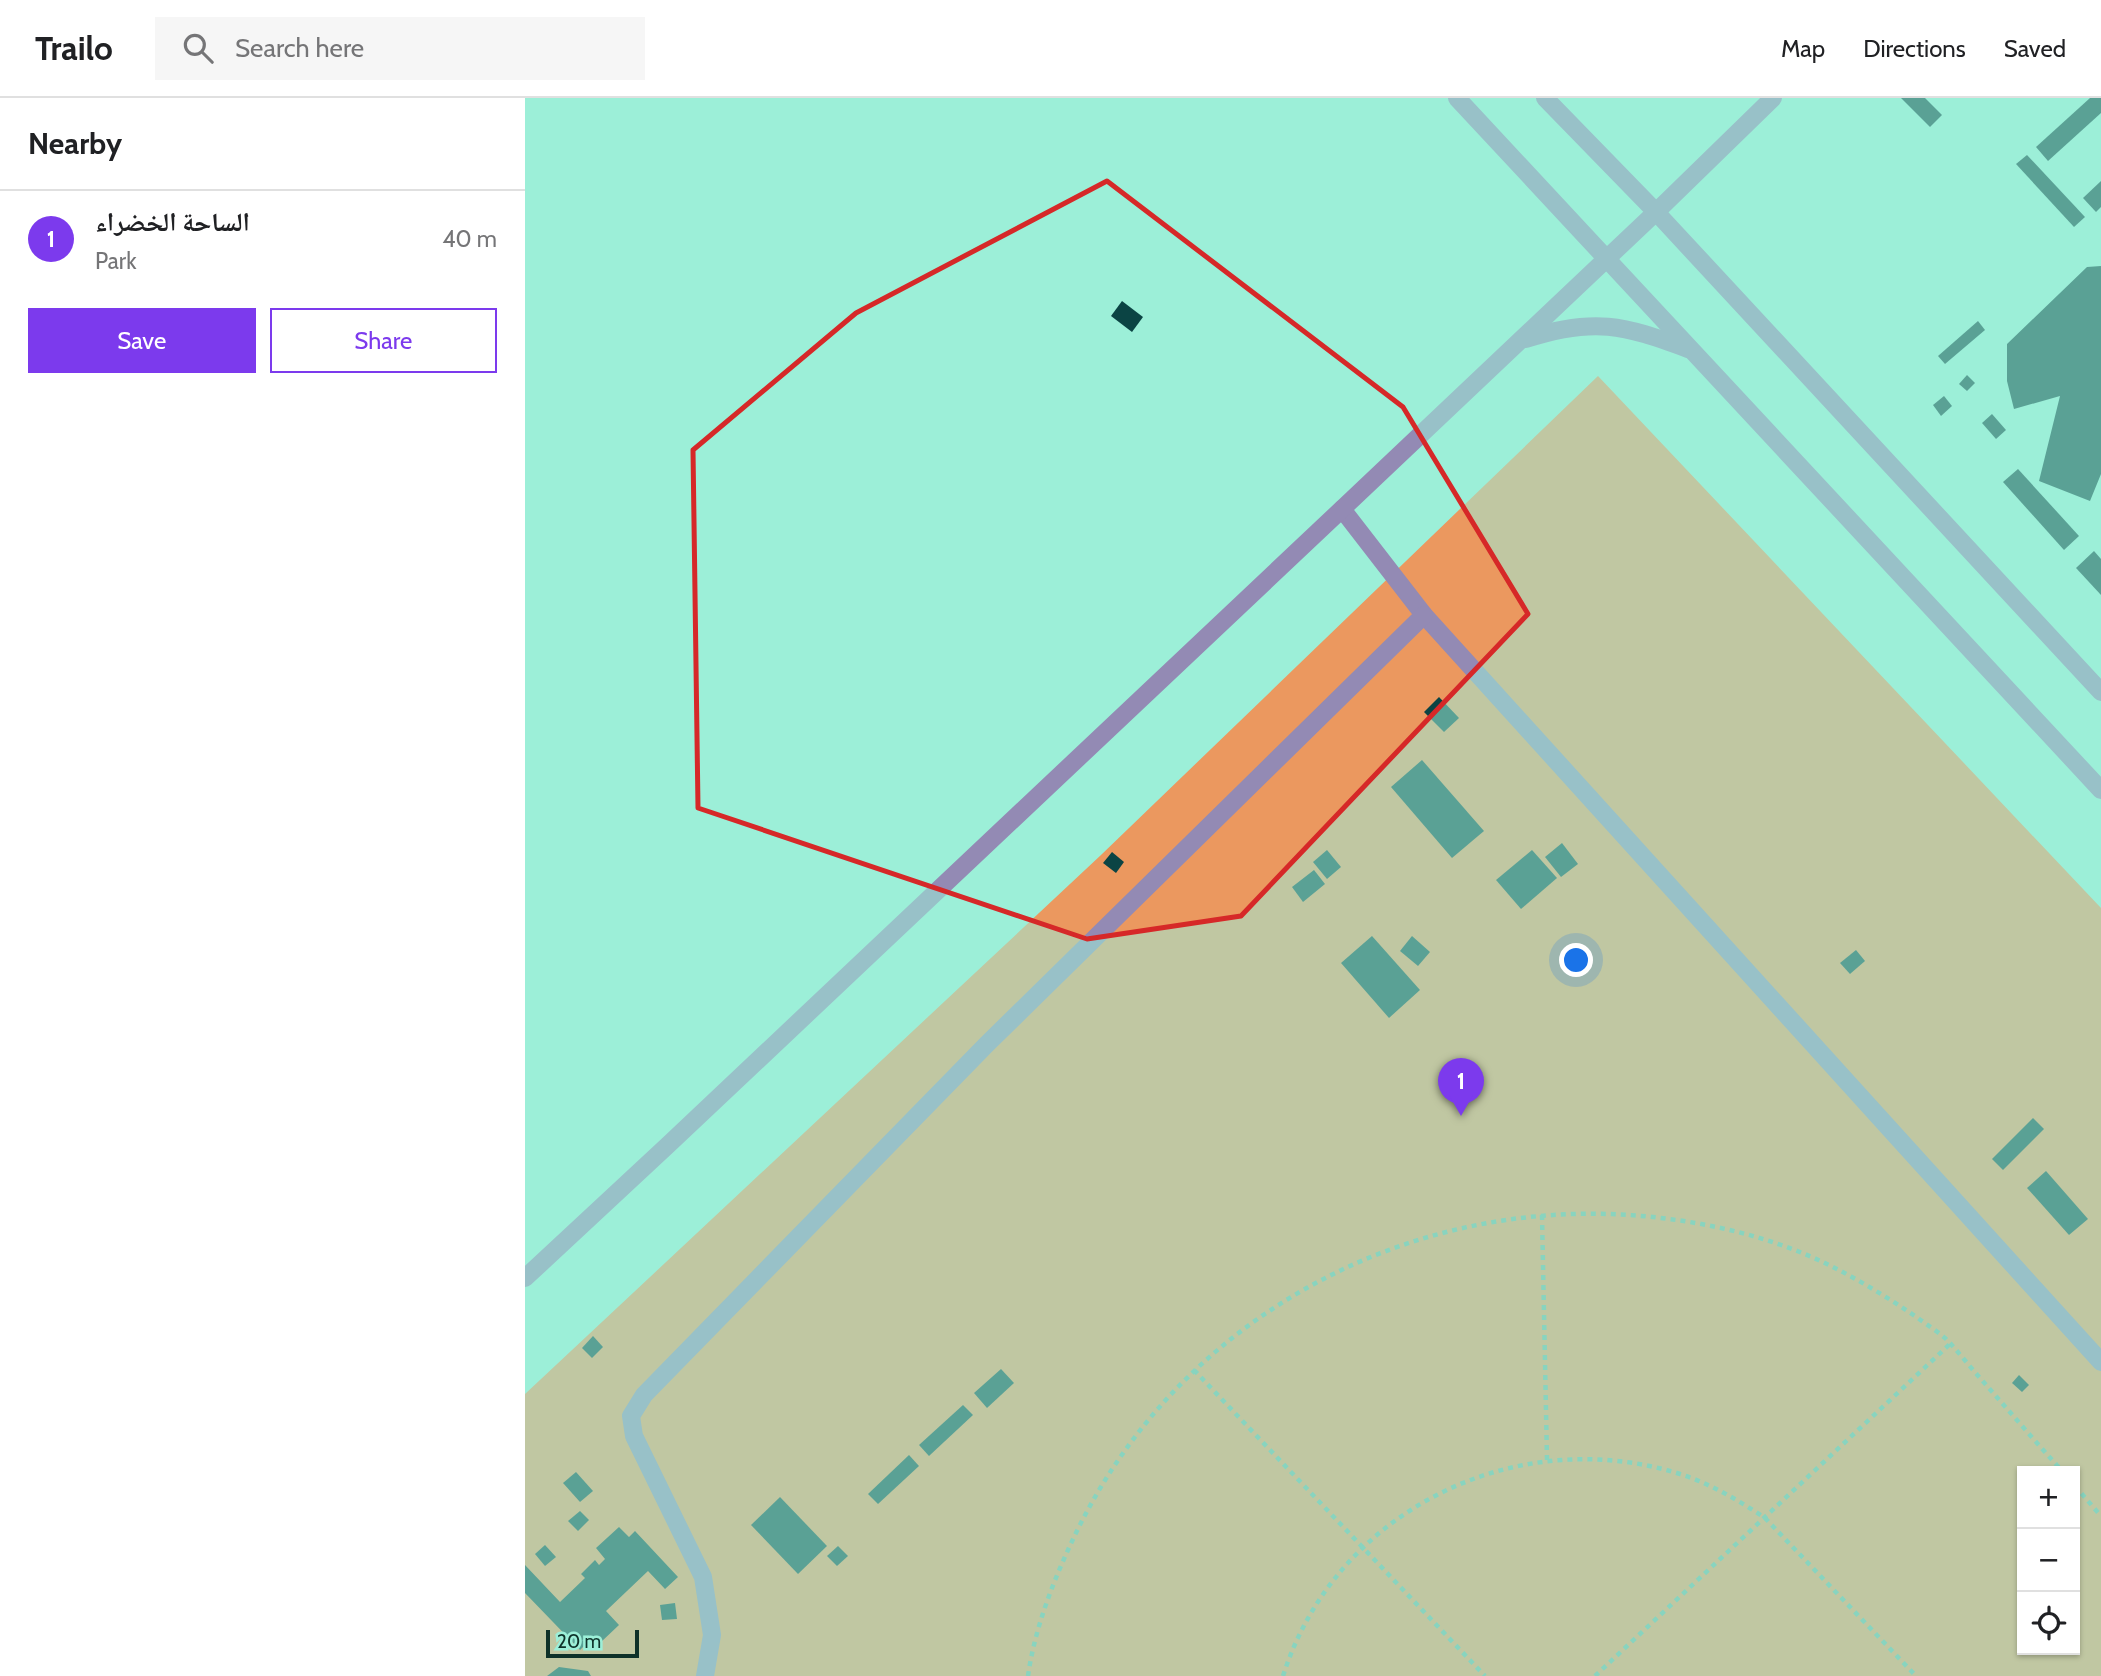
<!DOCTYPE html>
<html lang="en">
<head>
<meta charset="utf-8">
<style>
	body { margin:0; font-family:Cabin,"Noto Naskh Arabic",sans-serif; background:#f6f6f6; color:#202124 }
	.controls { position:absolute; right:21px; bottom:21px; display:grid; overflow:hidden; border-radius:0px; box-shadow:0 2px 5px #0004 }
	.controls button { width:63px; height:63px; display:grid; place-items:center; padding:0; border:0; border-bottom:2px solid #e0e0e0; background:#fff; color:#202124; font:35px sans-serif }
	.scale { position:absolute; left:21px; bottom:18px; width:93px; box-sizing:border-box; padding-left:7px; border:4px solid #0e3129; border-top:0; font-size:19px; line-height:24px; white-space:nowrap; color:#0e3129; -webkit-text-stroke:5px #9cefd8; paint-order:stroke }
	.you { position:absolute; left:1052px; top:863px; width:24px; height:24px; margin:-18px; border:5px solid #fff; border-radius:50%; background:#1a73e8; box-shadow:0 0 0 10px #1a73e833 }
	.badge { display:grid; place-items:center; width:46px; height:46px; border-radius:50%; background:#7c3aed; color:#fff; font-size:23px; font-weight:700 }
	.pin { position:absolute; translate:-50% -58px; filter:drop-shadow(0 2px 4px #0008) }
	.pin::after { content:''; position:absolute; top:37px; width:24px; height:21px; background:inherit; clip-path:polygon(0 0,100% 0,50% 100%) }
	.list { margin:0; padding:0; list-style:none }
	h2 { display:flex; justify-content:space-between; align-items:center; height:91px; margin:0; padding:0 28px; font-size:30px }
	h2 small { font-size:23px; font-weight:400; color:#757577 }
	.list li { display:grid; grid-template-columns:46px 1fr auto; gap:21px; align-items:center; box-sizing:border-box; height:98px; padding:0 28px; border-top:2px solid #e0e0e0 }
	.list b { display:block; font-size:26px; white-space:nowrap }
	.list p { margin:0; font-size:23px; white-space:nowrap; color:#757577 }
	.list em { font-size:23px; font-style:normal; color:#757577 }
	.actions { display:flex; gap:14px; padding:21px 28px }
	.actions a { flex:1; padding:16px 0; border:2px solid #7c3aed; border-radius:0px; text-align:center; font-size:24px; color:#7c3aed }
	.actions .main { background:#7c3aed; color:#fff }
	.icon { flex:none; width:38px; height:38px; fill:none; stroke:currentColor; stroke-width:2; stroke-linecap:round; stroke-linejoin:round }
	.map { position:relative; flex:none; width:1576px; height:1578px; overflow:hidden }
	header { display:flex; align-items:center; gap:42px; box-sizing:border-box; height:98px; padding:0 35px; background:#fff; border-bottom:2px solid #e0e0e0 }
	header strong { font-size:33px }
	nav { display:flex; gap:38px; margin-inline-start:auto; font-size:24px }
	.search { width:490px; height:63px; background:#f6f6f6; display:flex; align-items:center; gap:18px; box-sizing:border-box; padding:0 24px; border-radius:0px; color:#757577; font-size:26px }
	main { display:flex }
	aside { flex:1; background:#fff }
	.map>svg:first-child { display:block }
</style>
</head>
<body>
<header>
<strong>Trailo</strong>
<div class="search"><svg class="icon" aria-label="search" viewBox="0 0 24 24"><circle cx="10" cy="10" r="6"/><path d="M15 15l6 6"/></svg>Search here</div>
<nav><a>Map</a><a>Directions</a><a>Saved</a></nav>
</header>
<main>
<aside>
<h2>Nearby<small></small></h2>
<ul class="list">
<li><span class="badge">1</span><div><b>الساحة الخضراء</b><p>Park</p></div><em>40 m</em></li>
</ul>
<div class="actions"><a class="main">Save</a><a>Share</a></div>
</aside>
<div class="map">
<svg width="1576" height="1578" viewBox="0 0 1576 1578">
	<rect width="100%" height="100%" fill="#9cefd8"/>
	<!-- green -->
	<path fill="#eb985f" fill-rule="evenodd" d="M1073,278L1576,810V1578H0V1296L576,757ZM1497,1373H1550V1552H1497Z"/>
	<!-- building -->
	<g fill="#0b4444">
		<polygon points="1376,0 1400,0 1417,17 1405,29"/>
		<polygon points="1565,0 1576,0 1576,15 1523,63 1511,49"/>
		<polygon points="1502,57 1560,119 1549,129 1491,66"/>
		<polygon points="1576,83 1576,109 1571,114 1558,100"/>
		<polygon points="1576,168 1576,376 1565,403 1514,383 1535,298 1489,311 1482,283 1482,246 1562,169"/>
		<polygon points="597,203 618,219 607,234 586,218"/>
		<polygon points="1453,223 1460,232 1420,266 1413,258"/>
		<polygon points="1442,277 1450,285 1442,293 1434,286"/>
		<polygon points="1419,298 1427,308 1416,318 1408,307"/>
		<polygon points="1467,316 1481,332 1471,341 1457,325"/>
		<polygon points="1493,371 1554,438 1539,452 1478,384"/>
		<polygon points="1569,453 1576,461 1576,497 1551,470"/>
		<polygon points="914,599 934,620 919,634 899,614"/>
		<polygon points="897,662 959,733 927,760 866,689"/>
		<polygon points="1037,745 1053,766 1036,779 1020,759"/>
		<polygon points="802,752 816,769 802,781 788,764"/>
		<polygon points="1007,752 1032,780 996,811 971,782"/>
		<polygon points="587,754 599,764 591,775 578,765"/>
		<polygon points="789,772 800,786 778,804 767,789"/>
		<polygon points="847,838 895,892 864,920 816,865"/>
		<polygon points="887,838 905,854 893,868 875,853"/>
		<polygon points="1331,852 1340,863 1325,876 1315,865"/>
		<polygon points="1508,1020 1519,1031 1478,1072 1467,1061"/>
		<polygon points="1521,1073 1563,1121 1544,1137 1502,1090"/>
		<polygon points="68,1238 78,1249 67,1260 57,1250"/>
		<polygon points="476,1271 489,1285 462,1310 449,1295"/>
		<polygon points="1494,1277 1504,1287 1497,1294 1487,1285"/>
		<polygon points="438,1307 448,1317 404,1358 394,1347"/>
		<polygon points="384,1357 394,1368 353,1406 343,1396"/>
		<polygon points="51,1374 68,1393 55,1404 38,1385"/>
		<polygon points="255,1399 302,1448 273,1476 226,1427"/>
		<polygon points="55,1413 64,1422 53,1433 43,1423"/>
		<polygon points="94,1429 104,1439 110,1433 153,1479 140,1491 123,1473 81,1513 94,1527 75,1545 69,1538 55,1552 0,1495 0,1467 35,1504 60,1480 56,1476 70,1462 74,1467 80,1461 71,1450"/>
		<polygon points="20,1447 31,1459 20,1468 10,1456"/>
		<polygon points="313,1448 323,1458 312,1468 302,1458"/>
		<polygon points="150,1505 152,1521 137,1522 135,1507"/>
		<polygon points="34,1569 63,1573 66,1578 22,1578"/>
	</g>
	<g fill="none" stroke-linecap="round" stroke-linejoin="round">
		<!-- path -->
		<g stroke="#70b3a1" stroke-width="4.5" stroke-dasharray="5 5" stroke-linecap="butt">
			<polyline points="1017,1117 1022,1362"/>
			<polyline points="669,1272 960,1578"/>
			<polyline points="1550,1388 1576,1418"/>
			<path d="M503,1578C510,1529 529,1481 550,1437C657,1213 899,1088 1144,1121C1199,1128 1256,1143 1306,1168C1336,1183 1365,1201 1393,1220C1402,1227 1412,1233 1420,1240C1433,1253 1444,1268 1456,1281C1483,1312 1510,1343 1537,1373"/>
			<path d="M758,1578C810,1413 991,1324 1155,1376C1186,1386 1213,1402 1240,1420L1391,1578"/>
			<polyline points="1070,1578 1425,1246"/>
		</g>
		<!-- minor -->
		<g stroke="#938ab4" stroke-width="18">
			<polyline points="932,0 1576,692"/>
			<polyline points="1020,0 1131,114 1576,594"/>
			<path d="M1001,241C1069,219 1098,227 1163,251"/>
			<polyline points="817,411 899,517 1576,1264"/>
			<polyline points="0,1180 143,1047 817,411 1131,114 1248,0"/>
			<polyline points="180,1578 187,1537 178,1479 109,1338 106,1318 119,1297 462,946 899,517"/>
		</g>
	</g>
	<!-- marked area -->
	<path d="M0 0H1576V1578H0ZM582,83L878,309L1003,516L716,818L562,841L173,710L168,352L331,215Z" fill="#9cefd8" fill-opacity=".55" fill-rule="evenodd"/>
	<path fill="none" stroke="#d62828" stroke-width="5" stroke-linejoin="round" d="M582,83L878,309L1003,516L716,818L562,841L173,710L168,352L331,215Z"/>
</svg>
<div class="controls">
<button>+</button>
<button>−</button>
<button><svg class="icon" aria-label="locate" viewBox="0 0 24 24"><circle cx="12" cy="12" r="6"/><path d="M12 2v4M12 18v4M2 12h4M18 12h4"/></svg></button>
</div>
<div class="scale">20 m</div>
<div class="you"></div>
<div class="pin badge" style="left:936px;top:1018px">1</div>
</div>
</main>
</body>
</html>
